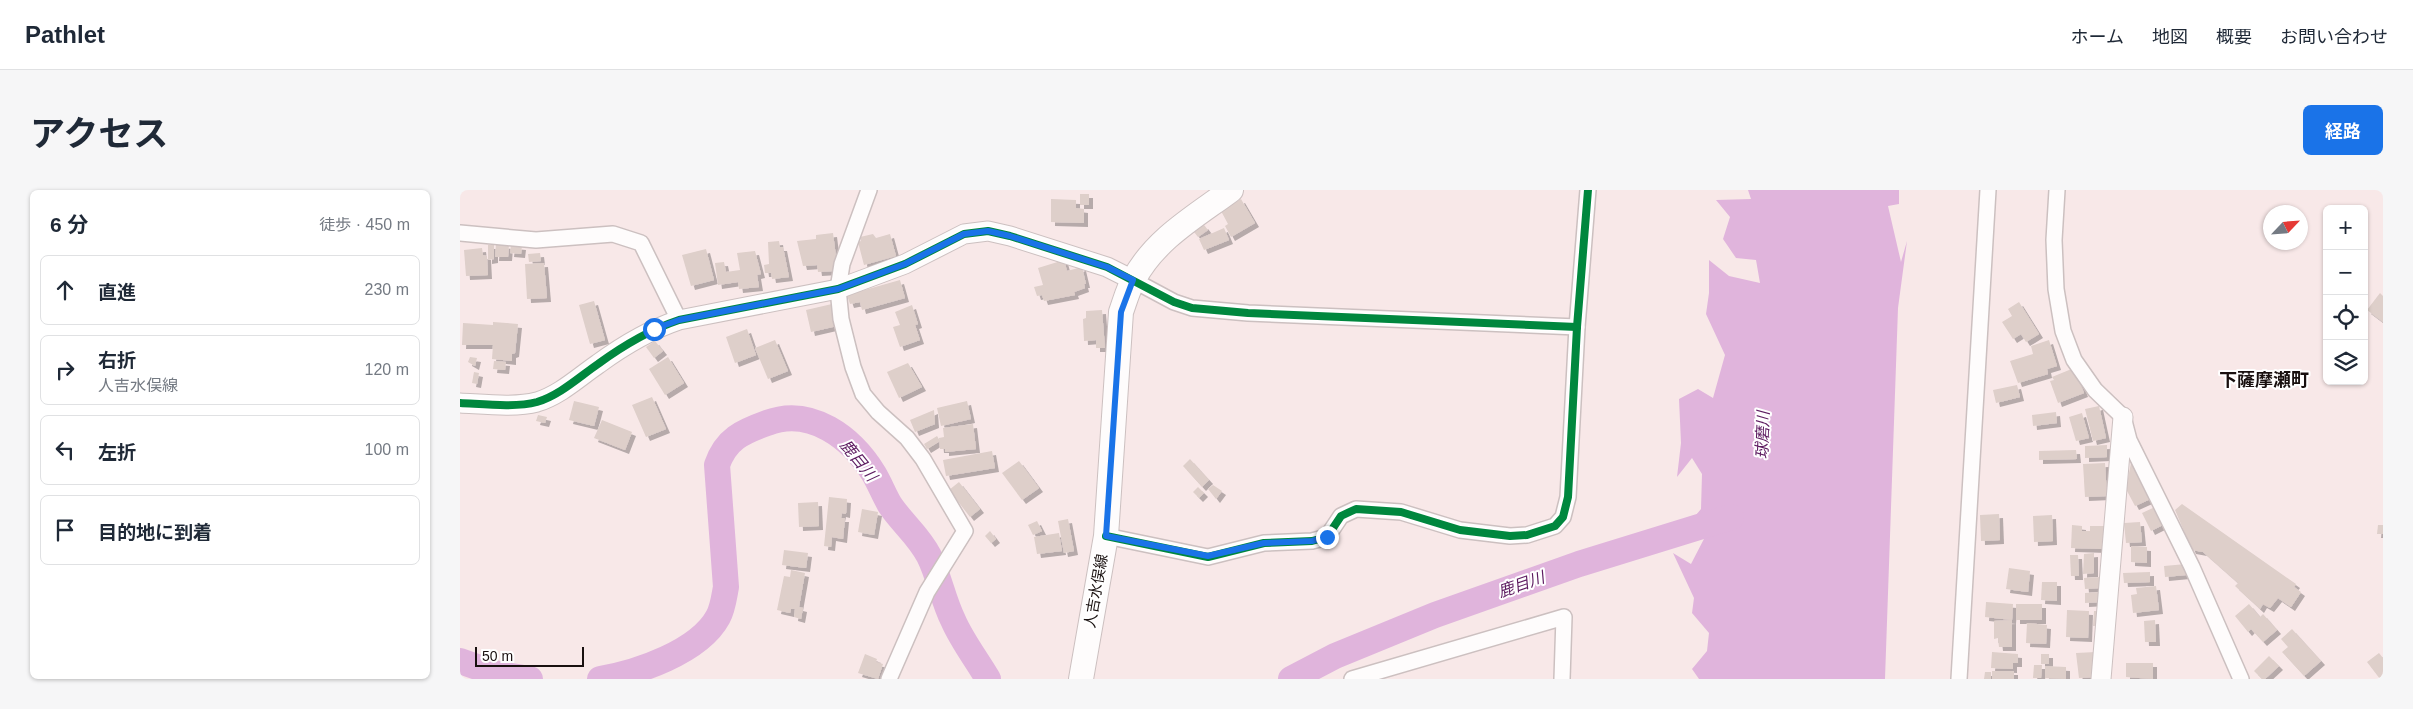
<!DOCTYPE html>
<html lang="ja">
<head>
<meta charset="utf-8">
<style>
	body { margin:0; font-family:Arial,"Noto Sans JP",sans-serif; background:#f6f6f7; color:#1f2937 }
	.controls { position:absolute; right:15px; top:15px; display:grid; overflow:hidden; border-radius:8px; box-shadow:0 1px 4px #0004 }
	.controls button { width:45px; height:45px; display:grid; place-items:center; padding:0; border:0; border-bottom:1px solid #e0e1e3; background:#fff; color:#1f2937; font:25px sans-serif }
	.compass { position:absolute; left:1803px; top:15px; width:45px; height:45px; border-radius:50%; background:#fff; box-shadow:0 1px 4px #0004; rotate:64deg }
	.scale { position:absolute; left:15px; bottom:12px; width:109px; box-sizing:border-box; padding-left:5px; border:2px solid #19100f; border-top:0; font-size:14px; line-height:18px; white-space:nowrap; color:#19100f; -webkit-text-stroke:4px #fff; paint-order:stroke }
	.stop { position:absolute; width:15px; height:15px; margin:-11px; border:4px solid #1a73e8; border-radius:50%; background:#fff }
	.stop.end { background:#1a73e8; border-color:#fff; box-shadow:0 1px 5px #0008 }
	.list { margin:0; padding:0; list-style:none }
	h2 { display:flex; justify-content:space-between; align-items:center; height:65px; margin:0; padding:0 20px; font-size:21px }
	h2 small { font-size:16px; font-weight:400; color:#747a83 }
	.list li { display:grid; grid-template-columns:32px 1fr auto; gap:15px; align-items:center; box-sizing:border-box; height:70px; margin:0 10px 10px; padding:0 10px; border:1px solid #e0e1e3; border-radius:8px }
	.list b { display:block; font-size:19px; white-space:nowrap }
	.list p { margin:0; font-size:16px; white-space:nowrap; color:#747a83 }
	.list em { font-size:16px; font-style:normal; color:#747a83 }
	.icon { flex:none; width:28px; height:28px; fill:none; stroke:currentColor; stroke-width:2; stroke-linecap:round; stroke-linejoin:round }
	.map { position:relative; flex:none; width:1923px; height:489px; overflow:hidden; border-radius:8px }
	header { display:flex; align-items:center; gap:30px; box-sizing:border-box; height:70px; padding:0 25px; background:#fff; border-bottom:1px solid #e0e1e3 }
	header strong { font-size:24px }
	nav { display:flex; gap:28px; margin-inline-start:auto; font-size:18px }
	.intro { display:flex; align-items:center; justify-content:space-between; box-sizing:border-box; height:120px; padding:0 30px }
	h1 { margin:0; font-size:35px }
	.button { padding:12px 22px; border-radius:8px; background:#1a73e8; color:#fff; font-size:18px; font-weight:700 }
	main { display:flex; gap:30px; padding:0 30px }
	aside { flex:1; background:#fff; border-radius:8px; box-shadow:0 1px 4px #0004 }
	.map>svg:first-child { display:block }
</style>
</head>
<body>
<header>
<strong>Pathlet</strong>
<nav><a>ホーム</a><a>地図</a><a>概要</a><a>お問い合わせ</a></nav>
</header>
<div class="intro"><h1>アクセス</h1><a class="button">経路</a></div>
<main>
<aside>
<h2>6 分<small>徒歩 · 450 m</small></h2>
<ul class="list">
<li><svg class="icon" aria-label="ahead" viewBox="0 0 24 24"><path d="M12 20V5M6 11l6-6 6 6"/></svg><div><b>直進</b></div><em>230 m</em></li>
<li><svg class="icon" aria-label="right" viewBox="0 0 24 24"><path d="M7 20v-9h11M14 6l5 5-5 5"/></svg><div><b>右折</b><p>人吉水俣線</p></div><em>120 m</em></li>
<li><svg class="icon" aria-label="left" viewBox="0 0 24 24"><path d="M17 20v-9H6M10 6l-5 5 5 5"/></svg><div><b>左折</b></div><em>100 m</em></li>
<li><svg class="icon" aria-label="arrive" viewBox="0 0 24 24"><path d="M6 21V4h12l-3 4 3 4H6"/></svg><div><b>目的地に到着</b></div></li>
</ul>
</aside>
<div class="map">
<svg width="1923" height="489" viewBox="0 0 1923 489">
	<defs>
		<filter id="shadow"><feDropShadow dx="4" dy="4" stdDeviation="0" flood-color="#0004"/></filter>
	</defs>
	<rect width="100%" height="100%" fill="#f8e8e8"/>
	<!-- water -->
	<polygon fill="#e0b4dc" points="1288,0 1439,0 1439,14 1428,16 1441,72 1447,51 1438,118 1425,489 1239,489 1232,479 1247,461 1249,443 1232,423 1234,408 1213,363 1231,374 1246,345 1231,331 1241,319 1242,284 1232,268 1217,287 1221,253 1219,209 1238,199 1253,208 1265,165 1246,124 1249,103 1249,70 1269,86 1300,93 1296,70 1276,68 1263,49 1270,27 1256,10 1291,9"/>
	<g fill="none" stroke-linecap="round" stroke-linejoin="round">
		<!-- river -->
		<g stroke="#e0b4dc" stroke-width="26">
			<polyline points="0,471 34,483 70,489"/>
			<path d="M140,489C177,483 239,462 258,427C263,418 264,407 266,397L257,275C266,249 282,242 307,233C351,216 392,248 414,284C420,294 424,305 430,315C442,333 459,346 469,366C479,386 483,410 493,430C502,451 517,470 528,489"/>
			<polyline points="831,489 875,466 975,425 1119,374 1271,327"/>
		</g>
	</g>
	<!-- building -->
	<g fill="#decfca" filter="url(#shadow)">
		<rect x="620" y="4" width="9" height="11"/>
		<polygon points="591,9 616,10 616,18 624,19 624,33 591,32"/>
		<polygon points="781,9 795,33 771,47 765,36 768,34 761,21"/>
		<polygon points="744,35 748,40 738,47 734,42"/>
		<polygon points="764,38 769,50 744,60 739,49"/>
		<polygon points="373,43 376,67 379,67 374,81 358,82 357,75 343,76 337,51 356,49 356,45"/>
		<polygon points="413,44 416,48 430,44 436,66 404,75 398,52 401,51 400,47"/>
		<polygon points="319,51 320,57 323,57 329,87 312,89 311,83 305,83 304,75 309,74 308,52"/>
		<polygon points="36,54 49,55 48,67 35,67"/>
		<polygon points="28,55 34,55 34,69 28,70"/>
		<polygon points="51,55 62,56 61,64 50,63"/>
		<polygon points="22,58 23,65 27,66 28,85 6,86 4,60"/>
		<polygon points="246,59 254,90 231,96 222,65"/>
		<polygon points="295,61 301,84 297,85 299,97 279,99 278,92 258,95 255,73 264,72 266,82 280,80 277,63"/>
		<polygon points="80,63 81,71 69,72 68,64"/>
		<polygon points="604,70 607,81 622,77 626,94 624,94 625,98 614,102 615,105 584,111 582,105 577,106 574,97 583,95 578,78"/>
		<polygon points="84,73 87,108 67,109 65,74"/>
		<polygon points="440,90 445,108 402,120 400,112 390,114 387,105"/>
		<polygon points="1920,103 1923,106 1923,132 1907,120"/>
		<polygon points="134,111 145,150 130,154 119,115"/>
		<polygon points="1559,112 1579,144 1566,152 1561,144 1553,149 1542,132 1552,126 1548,119"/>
		<polygon points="372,114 377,136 351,142 346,120"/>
		<polygon points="452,115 458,134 455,135 460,150 440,157 433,137 440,135 435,122"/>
		<polygon points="642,120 645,158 636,158 636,150 624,151 623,129 626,128 626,121"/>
		<polygon points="33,132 58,134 55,163 52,164 52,171 32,169 33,155 2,155 3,133 33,135"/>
		<polygon points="287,139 296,165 275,173 266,147"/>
		<polygon points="315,150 328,181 308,189 295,158"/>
		<polygon points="1589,150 1597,176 1587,179 1588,184 1558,193 1550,171 1573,164 1571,156"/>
		<polygon points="195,151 203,161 194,168 186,157"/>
		<polygon points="10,167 17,168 15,176 8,172"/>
		<polygon points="208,167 224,193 205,205 189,179"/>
		<polygon points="34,171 46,172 45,180 33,179"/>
		<polygon points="448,173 462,197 439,208 427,182"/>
		<polygon points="1614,178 1624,203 1598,213 1590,191 1594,190 1592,187"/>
		<polygon points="14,182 19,183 17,194 12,193"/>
		<polygon points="1557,195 1560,207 1536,213 1533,200"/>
		<polygon points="192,207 206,239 186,247 172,215"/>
		<polygon points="114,211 139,217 134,236 109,230"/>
		<polygon points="507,211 511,229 481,236 477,218"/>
		<polygon points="1639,216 1646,248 1633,251 1625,219"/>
		<polygon points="474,220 475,234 455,242 450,230"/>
		<polygon points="1596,222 1597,233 1573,236 1572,225"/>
		<polygon points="1622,223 1629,248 1616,251 1609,227"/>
		<polygon points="78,225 87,227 85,233 76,231"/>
		<polygon points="142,230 172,242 165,260 134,248"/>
		<polygon points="513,234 516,259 485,262 485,259 480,259 479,248 484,247 483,238"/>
		<polygon points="477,246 480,251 467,259 464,254"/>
		<polygon points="1647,255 1647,267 1625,268 1625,256"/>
		<polygon points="1616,260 1617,269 1579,270 1579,261"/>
		<polygon points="532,261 535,278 486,286 483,270"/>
		<polygon points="1673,262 1695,307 1675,316 1666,299"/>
		<polygon points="730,269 749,290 742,297 723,276"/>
		<polygon points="559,271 579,298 562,310 542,283"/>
		<polygon points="1645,273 1647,306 1625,307 1623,274"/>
		<polygon points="499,292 520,319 510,327 489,300"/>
		<polygon points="753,295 762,301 756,309 748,299"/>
		<polygon points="738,297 744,303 739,308 733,302"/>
		<polygon points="369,307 387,309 386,324 382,323 381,328 385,328 383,349 372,347 371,357 364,356"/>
		<polygon points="358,312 359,336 339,337 338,313"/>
		<polygon points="1722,314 1836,394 1834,397 1841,402 1831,417 1818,408 1810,418 1803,414 1800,419 1775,396 1778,393 1743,362 1732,360 1715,320"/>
		<polygon points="1695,317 1703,335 1691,341 1682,323"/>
		<polygon points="402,319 418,322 414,345 398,342"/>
		<polygon points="1539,324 1540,350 1521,351 1520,325"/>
		<polygon points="1592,325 1593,351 1574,352 1573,326"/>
		<polygon points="608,329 614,361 604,363 598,331"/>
		<polygon points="577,331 582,341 573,345 568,335"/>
		<polygon points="1680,332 1682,352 1666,353 1664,333"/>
		<polygon points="1612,335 1622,336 1622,341 1630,341 1630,336 1645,336 1644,359 1611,358"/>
		<polygon points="1918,335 1923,335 1923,344 1917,344"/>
		<polygon points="530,341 536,349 531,353 525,346"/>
		<polygon points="599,343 602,361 577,364 574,347"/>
		<polygon points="1671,356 1687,357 1687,373 1671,372"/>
		<polygon points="324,360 348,363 346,378 322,375"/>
		<polygon points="1634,363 1634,383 1623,384 1624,364"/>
		<polygon points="1610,365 1618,365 1619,386 1611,386"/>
		<polygon points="1726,374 1726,385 1705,387 1704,376"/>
		<polygon points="1549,378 1570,381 1568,402 1546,399"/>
		<polygon points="331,380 345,383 339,417 343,418 341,429 334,427 335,419 331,419 330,423 317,420 324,386 330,387"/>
		<polygon points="1690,382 1690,392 1664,393 1663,383"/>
		<polygon points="1641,387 1640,398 1625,399 1624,388"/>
		<polygon points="1582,392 1597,392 1597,411 1581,410"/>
		<polygon points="1696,396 1699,420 1673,423 1671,405 1677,404 1676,398"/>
		<polygon points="1641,402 1642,412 1625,413 1625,403"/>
		<polygon points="1526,412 1553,414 1552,430 1525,427"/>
		<rect x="1556" y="414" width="26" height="16"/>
		<polygon points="1789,414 1800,427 1803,424 1817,440 1803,452 1791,439 1788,442 1775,426"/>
		<polygon points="1607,420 1629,421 1628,448 1606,447"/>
		<polygon points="1634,421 1642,421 1641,436 1633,436"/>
		<polygon points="1552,430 1552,457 1539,457 1538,448 1534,449 1534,431"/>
		<polygon points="1695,430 1696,452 1685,452 1684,431"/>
		<polygon points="1567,433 1587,435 1586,454 1566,453"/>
		<polygon points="1832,439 1861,471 1844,486 1822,462 1828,457 1821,449"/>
		<polygon points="1532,462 1558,464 1558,473 1553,473 1553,479 1531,478"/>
		<polygon points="1636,462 1637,487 1619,488 1616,463"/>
		<polygon points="1919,463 1923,468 1923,487 1920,489 1907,472"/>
		<polygon points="405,464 417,469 416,472 423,474 418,489 398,483"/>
		<rect x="1581" y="464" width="8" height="10"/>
		<polygon points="1809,466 1819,476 1805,489 1802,489 1794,481"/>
		<polygon points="1666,473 1693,473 1693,489 1666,487"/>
		<polygon points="1574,475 1582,475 1581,488 1573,488"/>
		<polygon points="1585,476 1606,477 1606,489 1585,488"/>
		<rect x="1532" y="481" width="22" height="8"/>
		<polygon points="1525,482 1531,482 1531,489 1524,489"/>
	</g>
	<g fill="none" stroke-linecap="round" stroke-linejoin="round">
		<!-- minor casing -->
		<g stroke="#ccc0c0" stroke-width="18">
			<g id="minor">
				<polyline points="409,0 382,74 378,99 381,129 393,177 403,204 418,222 447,248 463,269 505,341 467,402 429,489"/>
				<polyline points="1597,0 1594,50 1596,99 1603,141 1614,170 1635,200 1663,227 1669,250 1732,377 1781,489"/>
				<polyline points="0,43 76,50 153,44 181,53 219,130"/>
				<polyline points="673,90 714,112 732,118 788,123 1117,137"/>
				<polyline points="646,346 748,367 804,353 852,351 867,347 881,326 896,319 941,322 1000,340 1050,346 1067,345 1095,336 1103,327 1108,307 1117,137 1128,0"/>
				<polyline points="892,489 1104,427 1102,489"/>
				<polyline points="1499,489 1528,0"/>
			</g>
		</g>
		<!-- tertiary casing -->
		<g stroke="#ccc0c0" stroke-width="21">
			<g id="tertiary">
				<path d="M0,213C22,214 55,218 77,212C100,205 119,187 138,174C164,155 189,140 219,130L378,99L445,74L504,44L528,41L550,46L647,77L673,90"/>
				<polyline points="1641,489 1663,227"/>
			</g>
		</g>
		<!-- primary casing -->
		<g stroke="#ccc0c0" stroke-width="26">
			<path id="primary" d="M621,489L646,346L661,122C665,111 668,99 674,89C695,49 736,26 771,0"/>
		</g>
		<!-- minor -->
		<use href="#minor" stroke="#fefcfc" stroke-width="15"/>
		<!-- tertiary -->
		<use href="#tertiary" stroke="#fefcfc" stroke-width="19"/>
		<!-- primary -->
		<use href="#primary" stroke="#fefcfc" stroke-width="24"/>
		<!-- cycleway casing -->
		<g stroke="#fff" stroke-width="11">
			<g id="cycleway">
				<path d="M0,213C22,214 55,218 77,212C100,205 119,187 138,174C164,155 189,140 219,130L378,99L445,74L504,44L528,41L550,46L647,77L714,112L732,118L788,123L1117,137"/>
				<polyline points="646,346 748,367 804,353 852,351 867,347 881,326 896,319 941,322 1000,340 1050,346 1067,345 1095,336 1103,327 1108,307 1117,137 1128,0"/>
			</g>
		</g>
		<!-- cycleway -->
		<use href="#cycleway" stroke="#00873e" stroke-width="8"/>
	</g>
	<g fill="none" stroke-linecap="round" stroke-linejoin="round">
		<!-- route -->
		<polyline stroke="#1a73e8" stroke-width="6" points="194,139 219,130 378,99 445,74 504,44 528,41 550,46 647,77 673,90 661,122 646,346 748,366 804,353 852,351 867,347"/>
	</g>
	<g text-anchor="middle" stroke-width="4" stroke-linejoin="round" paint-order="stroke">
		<!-- street labels -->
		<g font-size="15" fill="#19100f" stroke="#fff">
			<text transform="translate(636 401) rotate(-80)" y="5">人吉水俣線</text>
		</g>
		<!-- water labels -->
		<g font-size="16" font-style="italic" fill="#5d1b60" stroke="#fff">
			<text transform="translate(1302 245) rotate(-88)" y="6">球磨川</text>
			<text transform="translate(399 270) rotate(51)" y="6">鹿目川</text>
			<text transform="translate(1061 394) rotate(-19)" y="6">鹿目川</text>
		</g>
		<!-- quarter labels -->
		<g font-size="18" font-weight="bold" fill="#19100f" stroke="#fff">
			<text x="1804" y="196">下薩摩瀬町</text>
		</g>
	</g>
</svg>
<div class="controls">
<button>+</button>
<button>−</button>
<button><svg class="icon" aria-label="locate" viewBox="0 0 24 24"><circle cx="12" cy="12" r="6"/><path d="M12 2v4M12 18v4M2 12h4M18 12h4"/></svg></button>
<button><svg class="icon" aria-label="layers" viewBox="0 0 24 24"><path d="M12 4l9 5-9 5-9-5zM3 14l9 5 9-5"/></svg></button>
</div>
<svg class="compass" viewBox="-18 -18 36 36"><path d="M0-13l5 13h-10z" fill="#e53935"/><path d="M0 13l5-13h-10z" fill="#747a83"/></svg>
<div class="scale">50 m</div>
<div class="stop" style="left:194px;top:139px"></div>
<div class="stop end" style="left:867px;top:347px"></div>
</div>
</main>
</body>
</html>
